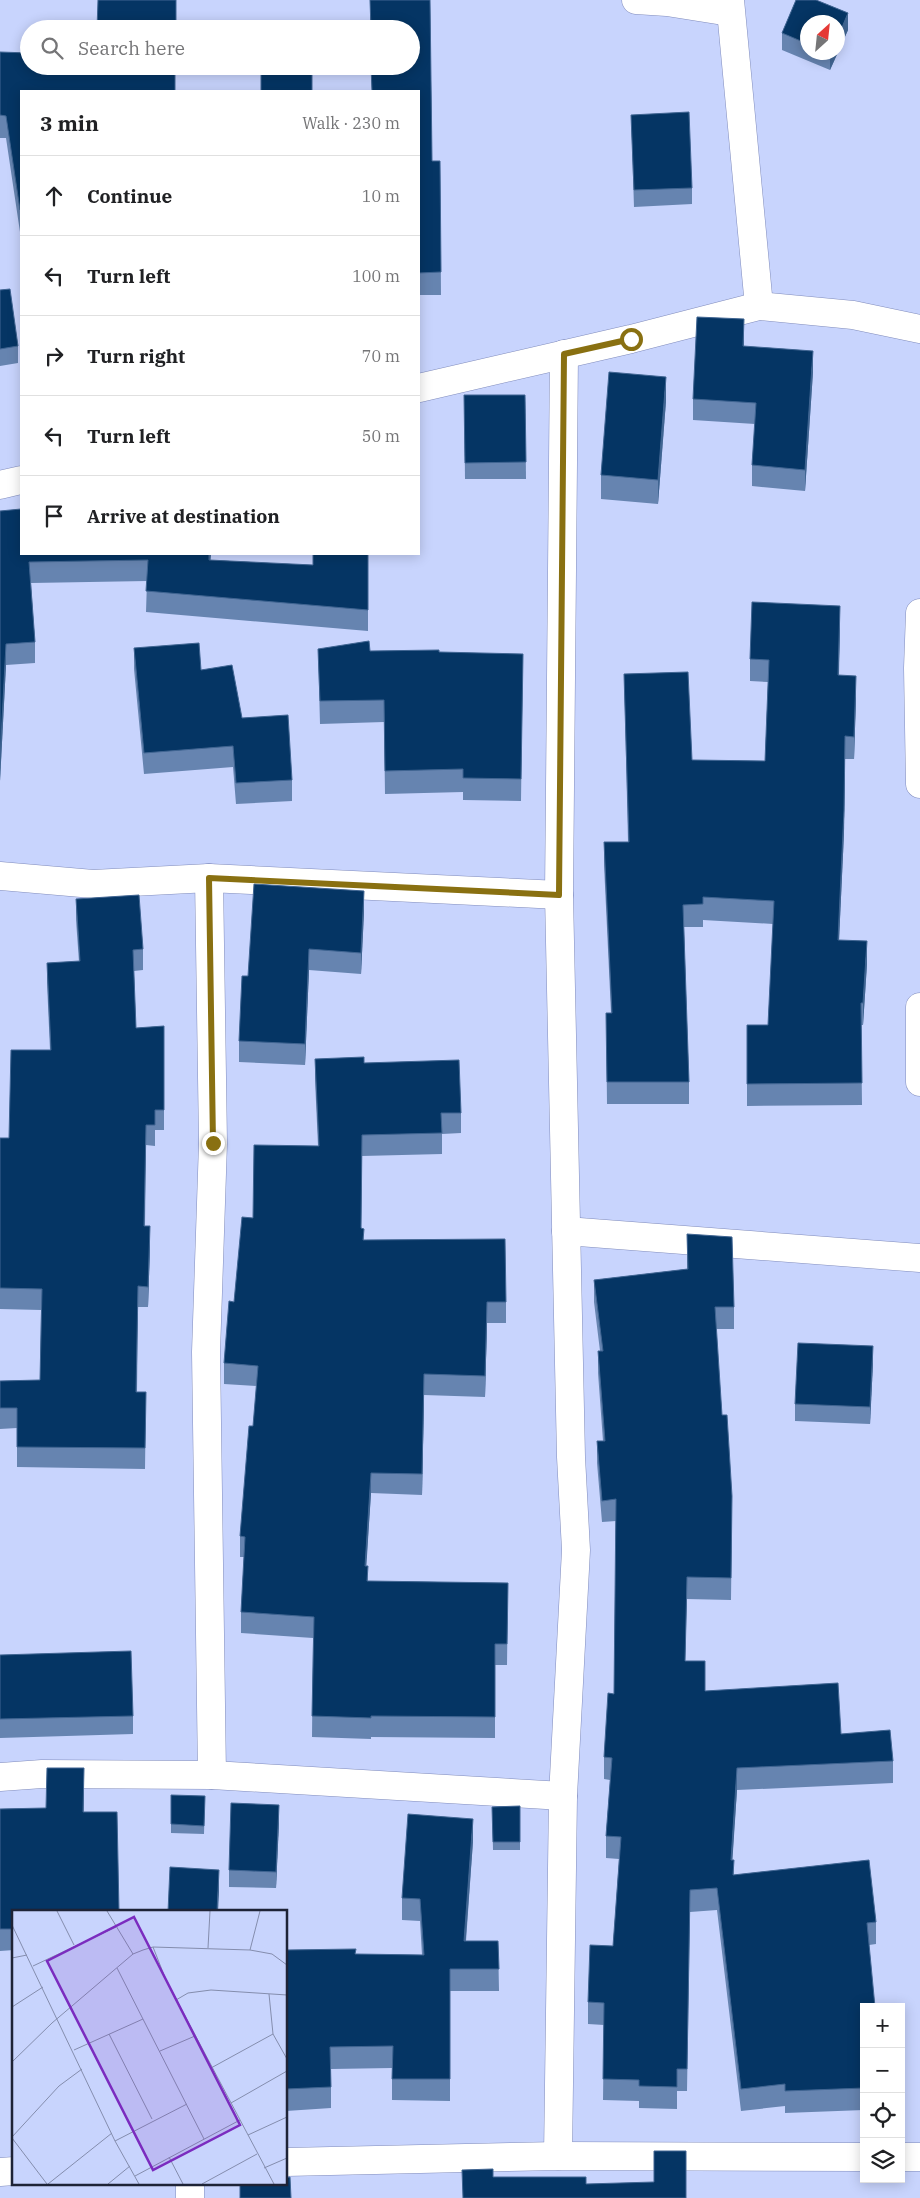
<!DOCTYPE html>
<html lang="en">
<head>
<meta charset="utf-8">
<style>
	body { margin:0; font-family:"IBM Plex Serif",serif; background:#f6f6f6; color:#202124 }
	.controls { position:absolute; right:15px; bottom:15px; display:grid; overflow:hidden; border-radius:0px; box-shadow:0 2px 12px #0003 }
	.controls button { width:45px; height:45px; display:grid; place-items:center; padding:0; border:0; border-bottom:1px solid #e0e0e0; background:#fff; color:#202124; font:25px sans-serif }
	.compass { position:absolute; left:800px; top:15px; width:45px; height:45px; border-radius:50%; background:#fff; box-shadow:0 2px 12px #0003; rotate:27deg }
	.stop { position:absolute; width:15px; height:15px; margin:-11px; border:4px solid #897011; border-radius:50%; background:#fff }
	.stop.end { background:#897011; border-color:#fff; box-shadow:0 1px 5px #0008 }
	.list { margin:0; padding:0; list-style:none }
	h2 { display:flex; justify-content:space-between; align-items:center; height:65px; margin:0; padding:0 20px; font-size:21px }
	h2 small { font-size:16px; font-weight:400; color:#757577 }
	.list li { display:grid; grid-template-columns:32px 1fr auto; gap:15px; align-items:center; box-sizing:border-box; height:80px; padding:0 20px; border-top:1px solid #e0e0e0 }
	.list b { display:block; font-size:19px; white-space:nowrap }
	.list em { font-size:16px; font-style:normal; color:#757577 }
	.icon { flex:none; width:28px; height:28px; fill:none; stroke:currentColor; stroke-width:2; stroke-linecap:round; stroke-linejoin:round }
	.map { position:relative; flex:none; width:920px; height:2198px; overflow:hidden }
	.search { position:absolute; background:#fff; box-shadow:0 2px 12px #0003; left:20px; top:20px; width:400px; height:55px; display:flex; align-items:center; gap:12px; box-sizing:border-box; padding:0 18px; border-radius:28px; color:#757577; font-size:19px }
	.panel { position:absolute; background:#fff; box-shadow:0 2px 12px #0003; left:20px; top:90px; width:400px; height:465px; border-radius:0px }
	.map>svg:first-child { display:block }
</style>
</head>
<body>
<div class="map">
<svg width="920" height="2198" viewBox="0 0 920 2198">
	<rect width="100%" height="100%" fill="#c8d4fd"/>
	<g fill="none" stroke-linecap="round" stroke-linejoin="round">
		<!-- minor casing -->
		<g stroke="#808cbc" stroke-width="29">
			<g id="minor">
				<polyline points="636,0 667,2 730,12"/>
				<polyline points="730,0 759,306"/>
				<polyline points="920,613 918,668 920,784"/>
				<polyline points="0,876 93,884 209,878 559,895"/>
				<polyline points="209,878 213,1143 206,1352 212,1775"/>
				<polyline points="920,1007 920,1082"/>
				<polyline points="566,1231 920,1258"/>
				<polyline points="0,1777 42,1774 212,1775 563,1796"/>
				<polyline points="558,2156 563,1796 576,1550 571,1457 559,895 564,354"/>
				<polyline points="901,2157 920,2157"/>
				<polyline points="286,2162 558,2156 864,2157"/>
				<polyline points="0,2172 14,2171"/>
				<polyline points="190,2184 190,2198"/>
			</g>
		</g>
		<!-- tertiary casing -->
		<g stroke="#808cbc" stroke-width="29">
			<g id="tertiary">
				<polyline points="419,388 631,339 759,306 853,315 920,329"/>
				<polyline points="0,485 21,480"/>
			</g>
		</g>
		<!-- minor -->
		<use href="#minor" stroke="#fff" stroke-width="28"/>
		<!-- tertiary -->
		<use href="#tertiary" stroke="#fff" stroke-width="28"/>
	</g>
	<!-- wall -->
	<g fill="#6684b0" fill-rule="evenodd">
		<polygon points="370,0 430,0 432,161 440,161 441,295 419,295 419,91 372,91 371,66 411,66 411,29 370,29"/>
		<path d="M796,0H816L848,13V30L830,70L782,50V33ZM808,22H838V52H808Z"/>
		<polygon points="0,52 21,91 21,232 20,232 6,138 0,138"/>
		<polygon points="631,115 692,188 692,204 634,207"/>
		<polygon points="0,290 18,346 18,363 0,366"/>
		<polygon points="744,340 744,346 813,372 805,491 752,486 752,465 755,424 693,420 693,399"/>
		<polygon points="464,395 525,395 526,479 465,479"/>
		<polygon points="666,401 658,504 601,499 601,475"/>
		<polygon points="0,511 21,554 211,554 210,560 312,565 368,554 368,631 146,612 147,581 31,583 35,642 35,663 6,665 0,781"/>
		<polygon points="840,628 839,675 856,698 854,759 845,759 844,833 839,940 867,964 863,1025 861,1025 862,1105 747,1106 747,1025 768,1025 773,924 703,920 703,927 684,927 689,1082 689,1104 607,1104 606,1013 611,1013 604,865 604,842 628,842 624,674 692,760 765,761 768,682 750,681 750,659"/>
		<polygon points="134,648 201,670 292,780 292,801 236,804 233,767 144,774 134,669"/>
		<polygon points="318,649 370,651 523,654 521,801 463,800 463,792 385,794 384,722 320,724"/>
		<polygon points="76,899 143,949 143,970 134,971 136,1028 164,1026 164,1130 155,1130 155,1146 146,1145 145,1226 150,1247 148,1307 138,1307 137,1392 146,1392 145,1469 17,1467 17,1428 0,1429 0,1381 40,1380 41,1310 0,1309 0,1138 9,1138 50,1050 47,983 47,963 79,962 76,920"/>
		<polygon points="364,912 361,974 309,970 305,1065 239,1062 239,1041 248,976"/>
		<polygon points="315,1059 364,1063 461,1113 461,1133 442,1134 442,1154 362,1156 361,1229 364,1240 506,1302 506,1323 487,1323 485,1397 424,1395 422,1495 371,1493 366,1566 368,1581 508,1583 507,1665 495,1665 495,1738 371,1737 371,1739 312,1737 313,1638 241,1633 241,1612 244,1557 240,1557 240,1536 253,1426 257,1386 224,1384 224,1363 234,1302 253,1218 318,1146 315,1080"/>
		<polygon points="687,1234 734,1307 734,1329 716,1329 722,1415 732,1518 731,1600 687,1599 685,1661 705,1691 841,1734 893,1761 893,1783 737,1790 732,1860 734,1875 876,1922 876,1944 869,1945 864,2007 864,2110 785,2113 785,2106 741,2111 717,1910 690,1912 687,2091 677,2091 677,2109 639,2108 639,2101 603,2100 604,2025 588,2024 588,2002 613,1946 619,1859 606,1858 606,1836 610,1780 604,1779 604,1757 614,1694 616,1521 602,1522 597,1463 597,1441 603,1441 598,1373 598,1351 600,1351 594,1302 594,1280 687,1269"/>
		<polygon points="873,1363 870,1424 795,1421 795,1404"/>
		<polygon points="0,1655 133,1716 133,1734 0,1738"/>
		<polygon points="84,1790 84,1812 14,1912 14,1950 0,1951 0,1809 46,1808"/>
		<polygon points="205,1796 204,1834 171,1833 171,1824"/>
		<polygon points="520,1806 520,1850 493,1850 492,1807"/>
		<polygon points="279,1822 276,1888 229,1887 229,1870"/>
		<polygon points="473,1841 466,1941 498,1941 499,1991 450,1991 450,2101 392,2100 392,2068 331,2069 331,2108 286,2111 286,1950 355,1954 422,1955 420,1921 402,1920 402,1898"/>
	</g>
	<!-- shaded-wall -->
	<g fill="#406592">
		<polygon points="848,13 848,30 830,70 830,54 831,52 838,52 838,37"/>
		<polygon points="744,319 744,340 743,368 743,346"/>
		<polygon points="813,351 813,372 805,491 805,470"/>
		<polygon points="666,377 666,401 658,504 658,480"/>
		<polygon points="209,554 211,554 209,581"/>
		<polygon points="840,606 840,628 838,697 838,675"/>
		<polygon points="6,644 6,665 0,781 0,760"/>
		<polygon points="856,676 856,698 854,759 854,737"/>
		<polygon points="845,736 844,833 838,962 838,940"/>
		<polygon points="364,891 364,912 361,974 361,953"/>
		<polygon points="867,941 867,964 863,1025 863,1003"/>
		<polygon points="309,949 309,970 305,1065 305,1044"/>
		<polygon points="150,1226 150,1247 148,1307 148,1287"/>
		<polygon points="487,1302 487,1323 485,1397 485,1376"/>
		<polygon points="873,1346 873,1363 870,1424 870,1407"/>
		<polygon points="424,1374 424,1395 422,1495 422,1474"/>
		<polygon points="371,1473 371,1493 365,1587 365,1566"/>
		<polygon points="737,1768 737,1790 731,1882 731,1860"/>
		<polygon points="279,1805 279,1822 276,1888 276,1872"/>
		<polygon points="473,1819 473,1841 464,1963 464,1941"/>
		<polygon points="219,1870 219,1892 218,1912 217,1912"/>
	</g>
	<!-- building -->
	<g fill="#053564" stroke="#406592">
		<polygon points="98,0 176,0 176,29 97,29"/>
		<polygon points="370,0 430,0 432,161 440,161 441,272 419,273 419,91 372,91 371,66 411,66 411,29 371,29"/>
		<polygon points="796,0 816,0 848,13 838,37 838,22 808,22 808,44 782,33"/>
		<polygon points="0,52 29,53 29,66 175,66 175,91 21,91 21,210 20,210 6,116 0,115"/>
		<rect x="261" y="66" width="51" height="25"/>
		<polygon points="689,112 692,188 634,190 631,115"/>
		<polygon points="10,289 18,346 0,349 0,290"/>
		<polygon points="697,317 744,319 743,346 813,351 805,470 752,465 756,403 693,399"/>
		<polygon points="609,372 666,377 658,480 601,475"/>
		<polygon points="464,395 525,395 526,462 465,463"/>
		<polygon points="21,509 21,554 209,554 209,560 313,565 313,554 368,554 368,610 146,591 148,560 29,562 35,642 6,644 0,760 0,511"/>
		<polygon points="752,602 840,606 838,675 856,676 854,737 845,736 844,810 838,940 867,941 863,1003 861,1003 862,1083 747,1084 747,1025 768,1025 774,901 703,897 703,904 683,905 689,1082 607,1082 606,1013 612,1013 604,842 629,842 624,674 688,672 692,760 765,761 769,660 750,659"/>
		<polygon points="369,641 370,651 439,650 439,652 523,654 521,779 463,778 463,769 385,771 384,700 320,701 318,649"/>
		<polygon points="199,643 201,670 232,665 242,718 288,715 292,780 236,783 233,746 144,753 134,648"/>
		<polygon points="254,884 364,891 361,953 309,949 305,1044 239,1041 242,976 248,976"/>
		<polygon points="139,895 143,949 133,950 136,1028 164,1026 164,1110 155,1110 155,1125 146,1125 144,1226 150,1226 148,1287 138,1286 136,1392 146,1392 145,1448 17,1447 17,1408 0,1408 0,1381 40,1380 42,1289 0,1288 0,1138 9,1138 11,1050 51,1050 47,963 80,961 76,899"/>
		<polygon points="364,1057 364,1063 459,1060 461,1113 441,1113 442,1133 362,1135 361,1228 364,1229 363,1240 505,1239 506,1302 487,1302 485,1376 424,1374 422,1474 371,1473 365,1566 368,1566 367,1581 508,1583 507,1644 495,1644 495,1717 371,1716 371,1718 312,1716 314,1617 241,1612 245,1537 240,1536 249,1426 253,1426 258,1366 224,1363 229,1301 234,1302 242,1217 253,1218 254,1145 319,1146 315,1059"/>
		<polygon points="687,1234 732,1237 734,1307 715,1307 722,1415 727,1415 732,1496 731,1578 687,1577 685,1661 705,1661 705,1691 838,1683 841,1734 890,1730 893,1761 737,1768 731,1860 734,1860 733,1875 869,1860 876,1922 867,1923 875,2007 864,2007 864,2088 785,2091 785,2084 741,2089 717,1888 690,1890 687,2069 677,2069 677,2087 639,2086 639,2080 603,2079 604,2003 588,2002 590,1945 613,1946 621,1837 606,1836 612,1758 604,1757 608,1693 614,1694 616,1499 602,1501 597,1441 605,1441 598,1351 603,1351 594,1280 688,1269"/>
		<polygon points="798,1343 873,1346 870,1407 795,1404"/>
		<polygon points="131,1651 133,1716 0,1719 0,1655"/>
		<polygon points="47,1768 84,1768 83,1812 117,1812 119,1912 14,1912 14,1929 0,1929 0,1809 46,1808"/>
		<polygon points="171,1795 205,1796 204,1826 171,1824"/>
		<polygon points="231,1803 279,1805 276,1872 229,1870"/>
		<polygon points="520,1806 520,1842 493,1842 492,1807"/>
		<polygon points="408,1814 473,1819 464,1941 498,1941 499,1969 450,1969 450,2079 392,2079 393,2046 330,2047 331,2087 286,2089 286,1950 356,1949 355,1954 424,1955 420,1899 402,1898"/>
		<polygon points="170,1867 219,1870 217,1912 168,1912"/>
		<polygon points="654,2151 686,2151 686,2198 463,2198 462,2170 493,2169 493,2177 586,2177 586,2184 654,2182"/>
		<polygon points="290,2177 291,2198 240,2198 240,2184 286,2184 286,2178"/>
	</g>
	<g fill="none" stroke-linecap="round" stroke-linejoin="round">
		<!-- route -->
		<polyline stroke="#897011" stroke-width="6" points="213,1143 209,878 559,895 564,354 631,339"/>
	</g>
	<!-- overview -->
	<g transform="translate(12 1910)">
		<rect width="275" height="275" fill="#c8d4fd"/>
		<path fill="none" stroke="#848dad" stroke-width="1" d="M45,1L62,35M95,1L121,44M0,15L103,231L127,274M141,37L154,70L262,274M196,38L198,1M238,40L248,1M0,48L15,45M21,56L104,17M105,58L192,229M164,90L176,83L199,80L275,85M0,97L31,77M97,124L140,209M261,124L275,149M62,140L131,109M148,141L183,126M0,152L40,113L121,44L131,40L141,37L238,40L260,44L275,55M199,158L261,124L257,84M219,193L275,161M236,225L275,207M0,227L47,176L70,159M0,228L35,274M103,231L175,194M157,247L171,274M252,258L275,248M123,266L228,210M36,274L100,223M96,274L118,256M190,274L245,244"/>
		<path fill="#7b2cbf" fill-opacity="0.15" stroke="#7b2cbf" stroke-width="2.5" d="M122,7L228,215L141,260L35,51Z"/>
		<rect width="275" height="275" fill="none" stroke="#1e2336" stroke-width="2.5"/>
	</g>
</svg>
<div class="controls">
<button>+</button>
<button>−</button>
<button><svg class="icon" aria-label="locate" viewBox="0 0 24 24"><circle cx="12" cy="12" r="6"/><path d="M12 2v4M12 18v4M2 12h4M18 12h4"/></svg></button>
<button><svg class="icon" aria-label="layers" viewBox="0 0 24 24"><path d="M12 4l9 5-9 5-9-5zM3 14l9 5 9-5"/></svg></button>
</div>
<svg class="compass" viewBox="-18 -18 36 36"><path d="M0-13l5 13h-10z" fill="#e53935"/><path d="M0 13l5-13h-10z" fill="#757577"/></svg>
<div class="stop" style="left:631px;top:339px"></div>
<div class="stop end" style="left:213px;top:1143px"></div>
<div class="search"><svg class="icon" aria-label="search" viewBox="0 0 24 24"><circle cx="10" cy="10" r="6"/><path d="M15 15l6 6"/></svg>Search here</div>
<section class="panel">
<h2>3 min<small>Walk · 230 m</small></h2>
<ul class="list">
<li><svg class="icon" aria-label="ahead" viewBox="0 0 24 24"><path d="M12 20V5M6 11l6-6 6 6"/></svg><div><b>Continue</b></div><em>10 m</em></li>
<li><svg class="icon" aria-label="left" viewBox="0 0 24 24"><path d="M17 20v-9H6M10 6l-5 5 5 5"/></svg><div><b>Turn left</b></div><em>100 m</em></li>
<li><svg class="icon" aria-label="right" viewBox="0 0 24 24"><path d="M7 20v-9h11M14 6l5 5-5 5"/></svg><div><b>Turn right</b></div><em>70 m</em></li>
<li><svg class="icon" aria-label="left" viewBox="0 0 24 24"><path d="M17 20v-9H6M10 6l-5 5 5 5"/></svg><div><b>Turn left</b></div><em>50 m</em></li>
<li><svg class="icon" aria-label="arrive" viewBox="0 0 24 24"><path d="M6 21V4h12l-3 4 3 4H6"/></svg><div><b>Arrive at destination</b></div></li>
</ul>
</section>
</div>
</body>
</html>
